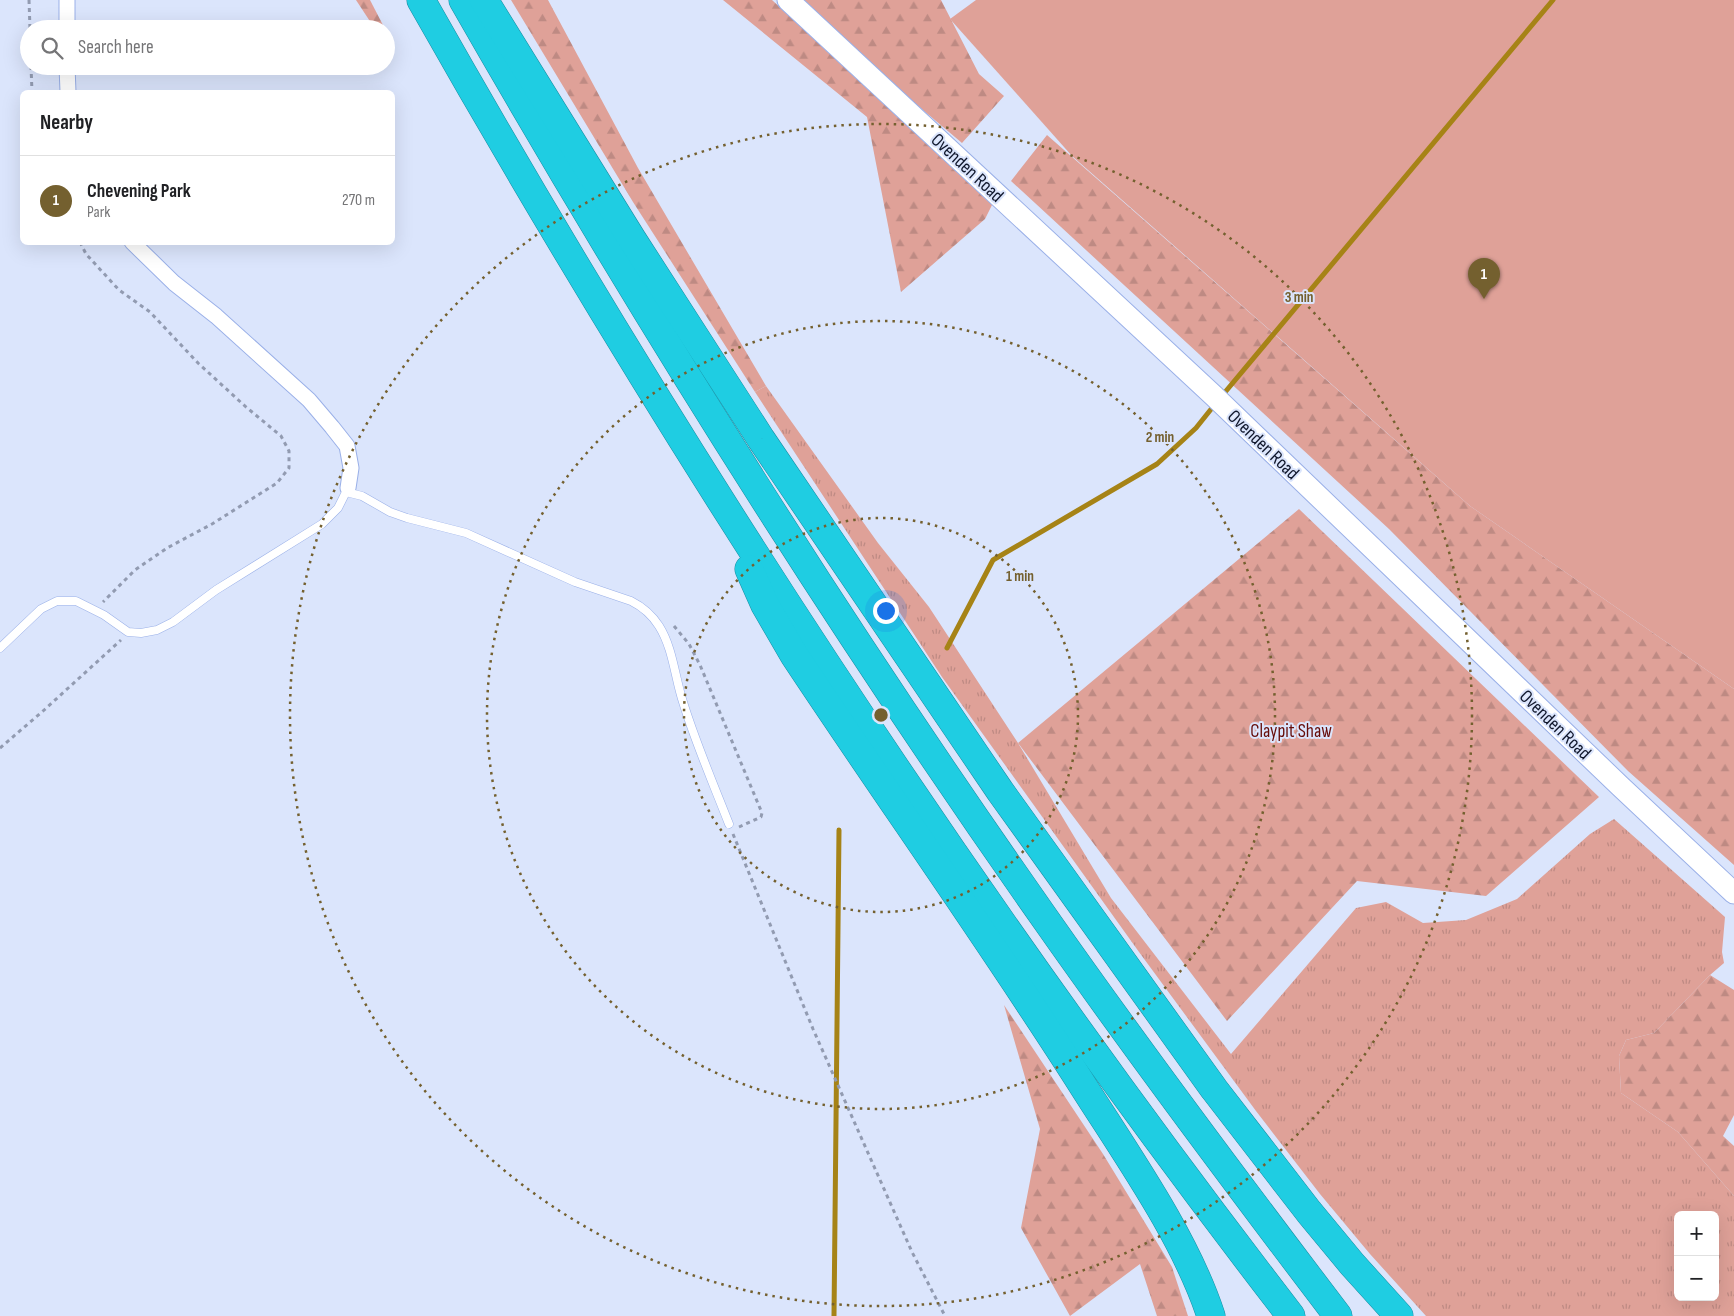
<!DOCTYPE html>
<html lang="en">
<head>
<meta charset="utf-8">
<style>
	body { margin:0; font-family:"Sofia Sans Condensed",sans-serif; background:#f6f6f6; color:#202124 }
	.controls { position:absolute; right:15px; bottom:15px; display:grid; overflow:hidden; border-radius:8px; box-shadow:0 5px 20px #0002 }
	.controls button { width:45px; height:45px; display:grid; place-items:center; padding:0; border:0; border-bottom:1px solid #e0e0e0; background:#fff; color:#202124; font:25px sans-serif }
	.you { position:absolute; left:885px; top:610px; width:18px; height:18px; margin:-12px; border:4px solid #fff; border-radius:50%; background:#1a73e8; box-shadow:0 0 0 8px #1a73e833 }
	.badge { display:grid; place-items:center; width:32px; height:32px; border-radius:50%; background:#74602f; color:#fff; font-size:16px; font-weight:700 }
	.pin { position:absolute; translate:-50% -41px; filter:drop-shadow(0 1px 2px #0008) }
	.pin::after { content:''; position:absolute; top:26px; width:18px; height:15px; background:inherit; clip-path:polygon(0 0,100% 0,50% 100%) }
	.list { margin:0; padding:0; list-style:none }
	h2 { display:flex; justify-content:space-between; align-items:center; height:65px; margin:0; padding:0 20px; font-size:21px }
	h2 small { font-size:16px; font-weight:400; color:#757577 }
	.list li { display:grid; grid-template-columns:32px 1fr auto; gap:15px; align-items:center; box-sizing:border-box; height:90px; padding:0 20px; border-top:1px solid #e0e0e0 }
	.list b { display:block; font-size:19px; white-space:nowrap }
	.list p { margin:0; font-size:16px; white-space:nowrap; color:#757577 }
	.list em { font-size:16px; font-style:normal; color:#757577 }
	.icon { flex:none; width:28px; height:28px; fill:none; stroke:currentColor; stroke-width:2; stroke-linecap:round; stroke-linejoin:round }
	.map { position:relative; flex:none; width:1734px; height:1316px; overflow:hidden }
	.search { position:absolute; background:#fff; box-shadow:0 5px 20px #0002; left:20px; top:20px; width:375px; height:55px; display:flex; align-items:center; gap:12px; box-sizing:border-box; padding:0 18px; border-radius:28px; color:#757577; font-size:19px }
	.panel { position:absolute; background:#fff; box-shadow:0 5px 20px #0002; left:20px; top:90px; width:375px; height:155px; border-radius:8px }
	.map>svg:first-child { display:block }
</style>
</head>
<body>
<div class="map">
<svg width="1734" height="1316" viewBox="0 0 1734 1316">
	<defs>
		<pattern id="grass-tufts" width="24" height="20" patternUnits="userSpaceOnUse" patternTransform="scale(1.25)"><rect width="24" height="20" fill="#dfa198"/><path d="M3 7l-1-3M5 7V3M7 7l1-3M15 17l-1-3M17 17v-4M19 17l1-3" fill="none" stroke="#be8a83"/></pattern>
		<pattern id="forest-firs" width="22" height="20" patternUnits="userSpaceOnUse" patternTransform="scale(1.25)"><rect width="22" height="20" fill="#dfa198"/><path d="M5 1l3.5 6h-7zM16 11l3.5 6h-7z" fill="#be8a83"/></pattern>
	</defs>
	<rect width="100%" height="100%" fill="#dbe5fc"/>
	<!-- grass -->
	<path fill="url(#grass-tufts)" fill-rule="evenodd" d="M766,386L878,543L929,607L1018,743L1111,898L1231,1054L1356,908L1386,902L1423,923L1466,920L1517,899L1590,834L1614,819L1725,917L1722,952L1724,963L1710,975L1654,1033L1626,1040L1619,1056L1621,1093L1678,1132L1734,1196V1316H1426L1370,1254L1320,1194L1256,1111L1139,952L942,677L755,392ZM1678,1215H1715V1297H1678Z"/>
	<!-- forest -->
	<g fill="url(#forest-firs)">
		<polygon points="356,0 370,0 385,29 375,29"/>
		<polygon points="511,0 548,0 638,168 766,386 755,392 633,202"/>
		<polygon points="723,0 772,0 992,205 985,219 901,292 867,117"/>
		<polygon points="804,0 941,0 979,74 1004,96 962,143 891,83"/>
		<polygon points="1047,135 1470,506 1734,689 1734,865 1628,771 1389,529 1011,181"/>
		<polygon points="1299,509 1599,797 1486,896 1357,881 1227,1021 1018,743"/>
		<polygon points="1710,975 1734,990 1734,1115 1723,1136 1734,1146 1734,1196 1678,1132 1621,1093 1619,1056 1626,1040 1654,1033"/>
		<polygon points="1004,1005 1103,1154 1172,1267 1188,1316 1157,1316 1140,1264 1070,1316 1021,1228 1040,1129"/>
	</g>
	<!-- park -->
	<polygon fill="#dfa198" points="976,0 1734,0 1734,689 1470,506 1072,156 950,19"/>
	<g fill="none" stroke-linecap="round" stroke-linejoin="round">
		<!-- stream -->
		<g stroke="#a68316" stroke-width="5">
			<polyline points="1221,397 1553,0"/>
			<polyline points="947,648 993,560 1157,464 1196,428 1216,403"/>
			<polyline points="834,1316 839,830"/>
		</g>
		<!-- service casing -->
		<g stroke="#9ab0e8" stroke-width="9">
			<g id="service">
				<path d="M346,492L362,496L390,512L407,518L466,533L575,582L631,601C643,607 652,615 659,626C673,648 675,678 683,702C696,744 713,783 729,824"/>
				<polyline points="0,648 41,609 57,601 76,601 104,615 128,632 141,633 157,630 173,622 216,590 322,524 338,508 348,488"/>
			</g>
		</g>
		<!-- minor casing -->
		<g stroke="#9ab0e8" stroke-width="17">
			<g id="minor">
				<polyline points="67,0 67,29"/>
				<polyline points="67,66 68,92"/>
				<polyline points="132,242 174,283 216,316 309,400 332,427 347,446 351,468 348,488"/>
			</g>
		</g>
		<!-- secondary casing -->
		<g stroke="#9ab0e8" stroke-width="23">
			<polyline id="secondary" points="788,0 1214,396 1620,786 1734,893"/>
		</g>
		<!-- motorway casing -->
		<g stroke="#1a8da2" stroke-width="29">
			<g id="motorway">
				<path d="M421,0C680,458 970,900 1291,1316"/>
				<path d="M463,0C643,315 837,623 1046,920C1140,1054 1239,1186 1338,1316"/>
				<polyline points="484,0 632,239 761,439 1000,791 1214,1089 1309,1212 1352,1264 1399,1316"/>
				<path d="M749,569L765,605L794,655C890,800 992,942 1085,1089C1129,1158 1186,1239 1211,1316"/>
			</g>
		</g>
		<!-- path -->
		<g stroke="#929bb1" stroke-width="3" stroke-dasharray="4 4" stroke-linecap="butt">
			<polyline points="29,0 30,29"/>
			<polyline points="31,66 32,92"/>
			<polyline points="80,242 86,254 119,290 150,312 198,363 246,407 281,436 289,451 289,468 277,483 212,524 167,548 135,570 103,602"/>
			<polyline points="674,626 689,644 700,665 762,813 761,817 739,827"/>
			<polyline points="0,748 43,711 121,640"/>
			<polyline points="733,834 813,1029 912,1252 945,1316"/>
		</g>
		<!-- service -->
		<use href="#service" stroke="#fff" stroke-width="8"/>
		<!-- minor -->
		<use href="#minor" stroke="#fff" stroke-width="15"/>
		<!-- secondary -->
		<use href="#secondary" stroke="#fff" stroke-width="21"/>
		<!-- motorway -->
		<use href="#motorway" stroke="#1fcde2" stroke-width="28"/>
	</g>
	<!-- distance rings -->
	<g fill="none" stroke="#74602f" stroke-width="2.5" stroke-dasharray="2.5 5">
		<circle cx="881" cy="715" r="197"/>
		<circle cx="881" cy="715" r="394"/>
		<circle cx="881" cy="715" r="591"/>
	</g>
	<g text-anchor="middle" stroke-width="4" stroke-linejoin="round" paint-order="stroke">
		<!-- street labels -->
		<g font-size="19" fill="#10172c" stroke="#dbe5fc">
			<text transform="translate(968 167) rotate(43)" y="7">Ovenden Road</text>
			<text transform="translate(1264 444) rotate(44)" y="7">Ovenden Road</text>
			<text transform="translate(1556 724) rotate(44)" y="7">Ovenden Road</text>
		</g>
		<!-- park labels -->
		<g font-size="19" fill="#660d0a" stroke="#dbe5fc">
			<text x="1291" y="737">Claypit Shaw</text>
		</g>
	</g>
	<circle cx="881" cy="715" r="8" fill="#74602f" stroke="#dbe5fc" stroke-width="2.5"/>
	<g font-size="15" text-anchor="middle" font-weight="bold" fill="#74602f" stroke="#dbe5fc" stroke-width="4" stroke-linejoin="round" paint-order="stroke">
		<text x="1299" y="302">3 min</text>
		<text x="1160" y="442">2 min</text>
		<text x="1020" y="581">1 min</text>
	</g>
</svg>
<div class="controls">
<button>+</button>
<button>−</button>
</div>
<div class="you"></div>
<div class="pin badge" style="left:1484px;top:299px">1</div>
<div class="search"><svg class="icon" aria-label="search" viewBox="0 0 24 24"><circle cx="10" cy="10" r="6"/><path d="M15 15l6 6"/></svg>Search here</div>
<section class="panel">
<h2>Nearby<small></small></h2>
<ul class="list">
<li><span class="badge">1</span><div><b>Chevening Park</b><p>Park</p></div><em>270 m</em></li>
</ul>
</section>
</div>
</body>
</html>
